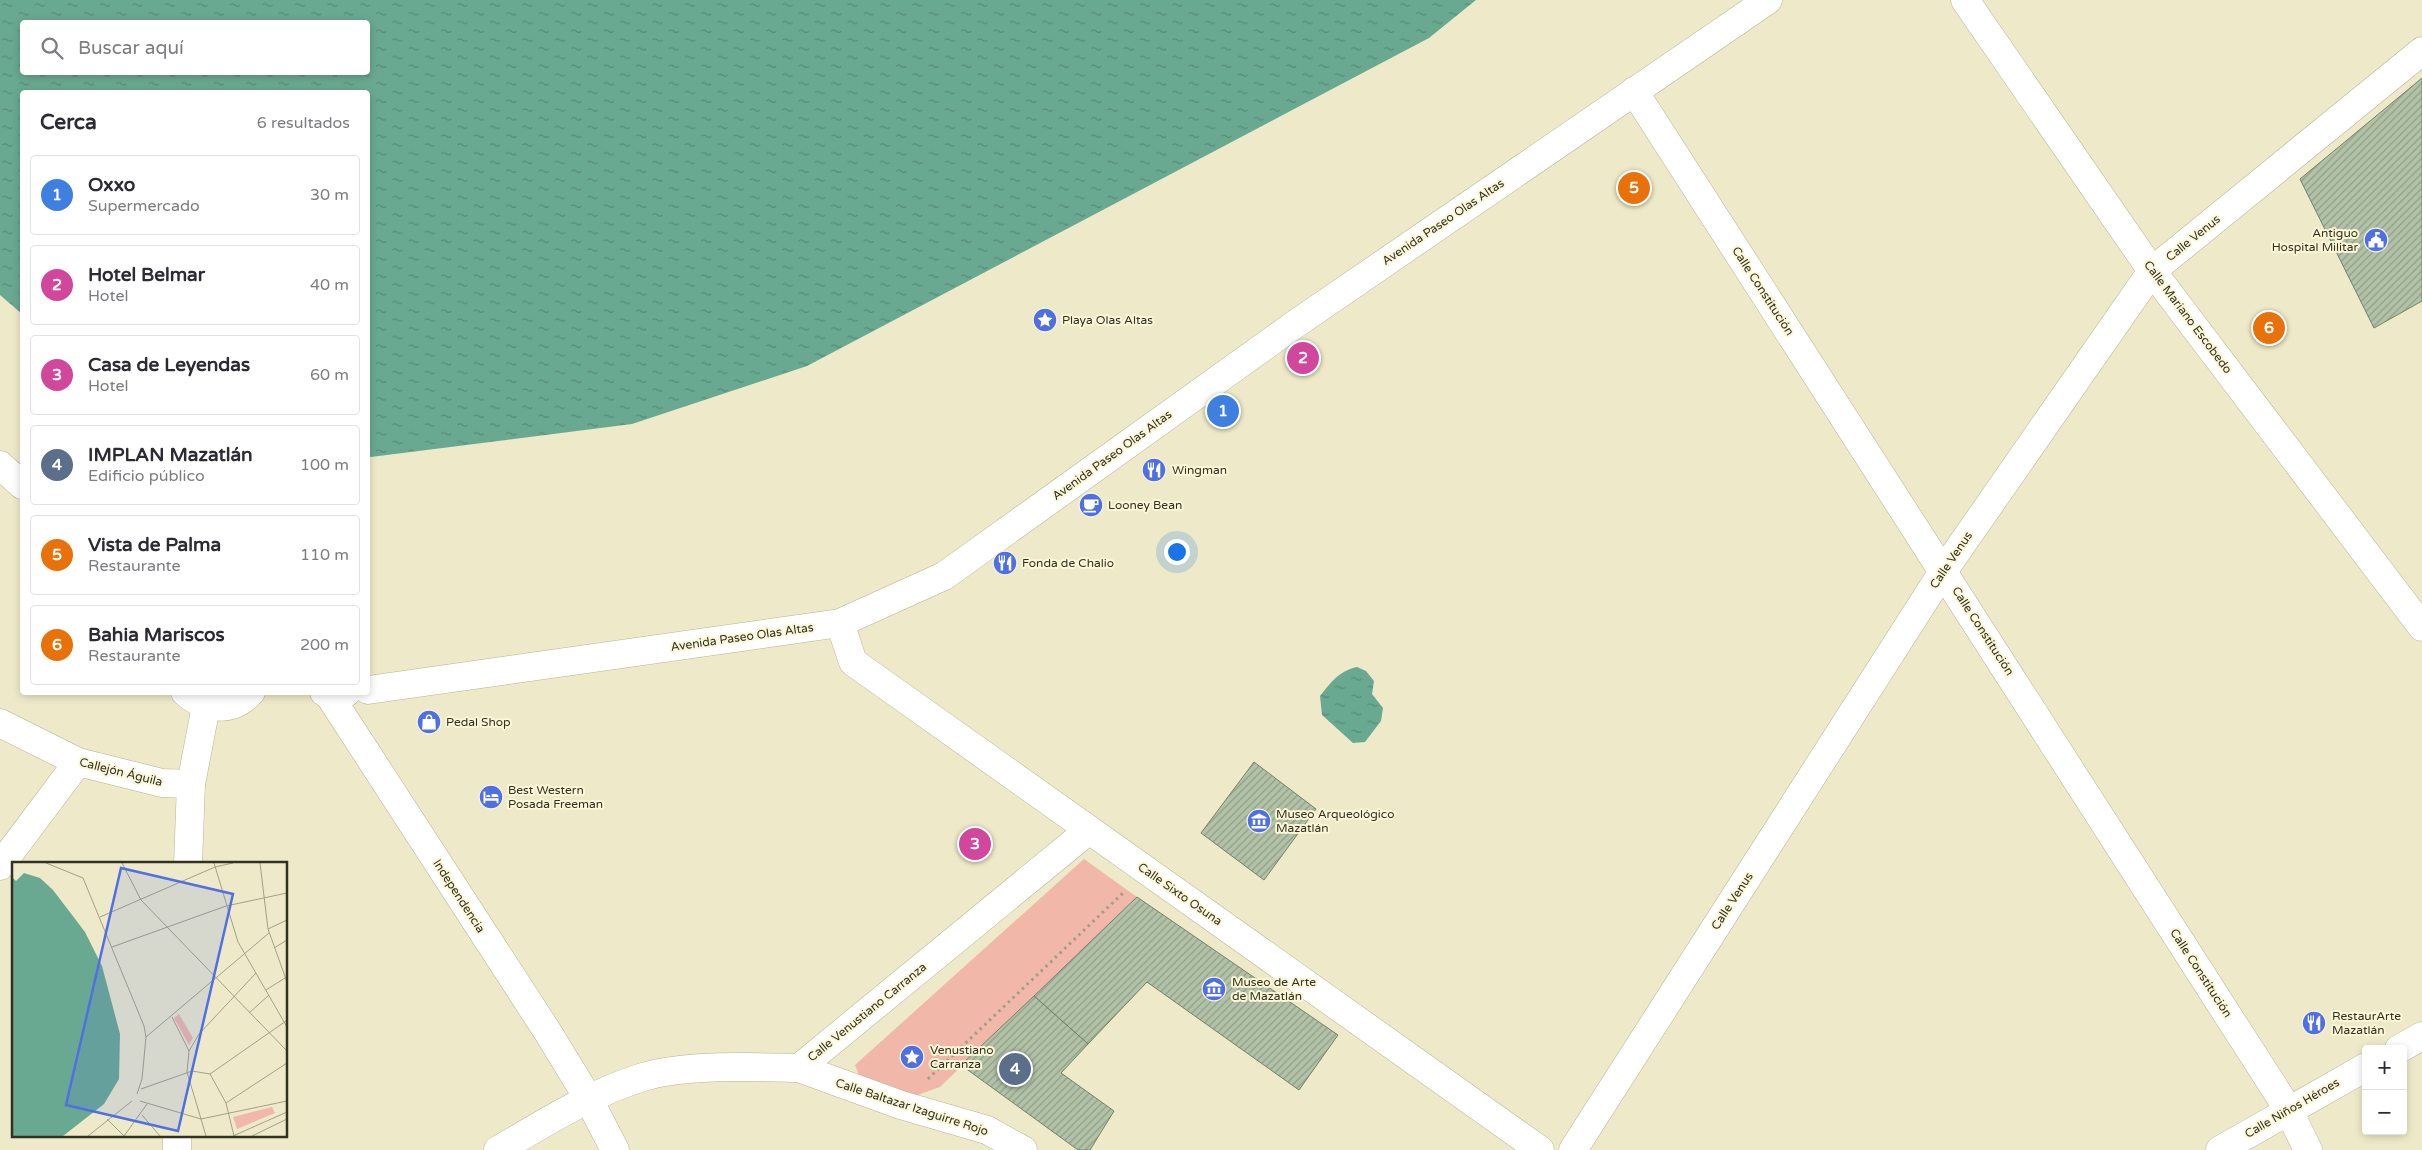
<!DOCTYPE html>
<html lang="es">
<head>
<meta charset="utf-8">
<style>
	body { margin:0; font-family:"Varela Round",sans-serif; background:#f7f7f7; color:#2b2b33 }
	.controls { position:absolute; right:15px; bottom:15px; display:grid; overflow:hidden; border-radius:5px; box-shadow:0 2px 8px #0003 }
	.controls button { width:45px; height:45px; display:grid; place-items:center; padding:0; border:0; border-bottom:1px solid #e1e1e2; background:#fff; color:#2b2b33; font:25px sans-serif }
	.you { position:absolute; left:1176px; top:551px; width:18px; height:18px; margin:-12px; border:4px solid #fff; border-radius:50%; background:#1a73e8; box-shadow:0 0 0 8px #1a73e833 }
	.badge { display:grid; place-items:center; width:32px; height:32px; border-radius:50%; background:#0f766e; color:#fff; font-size:16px; font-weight:700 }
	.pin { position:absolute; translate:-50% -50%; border:2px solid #fff; box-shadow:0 1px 5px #0006 }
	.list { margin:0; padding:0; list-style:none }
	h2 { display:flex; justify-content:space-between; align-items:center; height:65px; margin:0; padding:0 20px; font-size:21px }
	h2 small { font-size:16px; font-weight:400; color:#7c7c81 }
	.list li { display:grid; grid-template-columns:32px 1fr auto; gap:15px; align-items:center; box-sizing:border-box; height:80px; margin:0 10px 10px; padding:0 10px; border:1px solid #e1e1e2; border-radius:5px }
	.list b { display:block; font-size:19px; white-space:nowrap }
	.list p { margin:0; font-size:16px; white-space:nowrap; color:#7c7c81 }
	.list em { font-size:16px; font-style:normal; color:#7c7c81 }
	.icon { flex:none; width:28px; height:28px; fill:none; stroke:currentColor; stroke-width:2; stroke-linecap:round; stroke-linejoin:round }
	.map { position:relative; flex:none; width:2422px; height:1150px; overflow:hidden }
	.search { position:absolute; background:#fff; box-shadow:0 2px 8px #0003; left:20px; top:20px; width:350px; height:55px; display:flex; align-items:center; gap:12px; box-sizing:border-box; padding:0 18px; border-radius:5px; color:#7c7c81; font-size:19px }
	.panel { position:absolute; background:#fff; box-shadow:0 2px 8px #0003; left:20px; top:90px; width:350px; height:605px; border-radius:5px }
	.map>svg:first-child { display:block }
</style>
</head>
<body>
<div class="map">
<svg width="2422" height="1150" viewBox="0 0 2422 1150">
	<defs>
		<pattern id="water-ripples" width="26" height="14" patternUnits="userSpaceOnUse" patternTransform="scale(1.25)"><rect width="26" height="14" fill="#69a991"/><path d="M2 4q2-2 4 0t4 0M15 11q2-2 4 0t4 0" fill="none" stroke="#578a76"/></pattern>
		<pattern id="building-hatch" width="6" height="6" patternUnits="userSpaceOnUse" patternTransform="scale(1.25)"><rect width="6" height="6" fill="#b1c2a7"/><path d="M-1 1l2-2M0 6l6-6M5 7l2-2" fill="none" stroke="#919e88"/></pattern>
	</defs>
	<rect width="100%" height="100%" fill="#eeeac9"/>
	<!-- park -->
	<polygon fill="#f1b7a9" points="1084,859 1137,897 940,1087 906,1099 862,1083 855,1065"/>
	<!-- water -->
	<g fill="url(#water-ripples)" fill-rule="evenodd">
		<path d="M0,0H1476L1429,38L807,366L632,424L371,457L368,456V92H22V314L0,295ZM22,22H368V72H22Z"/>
		<path d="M1357,667L1366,671L1374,681L1372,694L1383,708L1381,721L1365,742L1353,743L1322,715L1320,696C1331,682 1339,671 1357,667Z"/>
	</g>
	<!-- building -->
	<g fill="url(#building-hatch)" stroke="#718268">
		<polygon points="2422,78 2422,301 2374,328 2300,179"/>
		<polygon points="1254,762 1316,809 1264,880 1201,833"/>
		<polygon points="1137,897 1338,1035 1299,1090 1147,982 1088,1044 1034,996"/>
		<polygon points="1034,996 1088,1044 1061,1073 1114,1111 1090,1150 1078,1150 961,1065"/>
	</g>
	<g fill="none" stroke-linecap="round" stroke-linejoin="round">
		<!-- minor casing -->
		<g stroke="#b8b394" stroke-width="29">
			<g id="minor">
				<polyline points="1965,0 2152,271 2422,627"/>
				<polyline points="1634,91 2288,1109 2308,1150"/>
				<polyline points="840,623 853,662 1540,1150"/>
				<polyline points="329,695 549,1034 588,1098 615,1150"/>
				<polyline points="0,723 78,762 162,783 191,784"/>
				<polyline points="0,866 78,762"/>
				<polyline points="2399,1049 2422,1036"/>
				<polyline points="799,1068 901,1105 987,1130 1023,1150"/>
				<path d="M498,1150C545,1123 591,1093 643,1077C686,1064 754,1067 799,1068L1089,830"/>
				<polyline points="1573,1150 1944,570 2152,271 2422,51"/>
				<polyline points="2220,1150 2366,1067"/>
			</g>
		</g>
		<!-- secondary casing -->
		<g stroke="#b8b394" stroke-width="29">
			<g id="secondary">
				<polyline points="188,864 191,784 206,706"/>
				<polyline points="177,1150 177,1136"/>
			</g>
		</g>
		<!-- primary casing -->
		<g stroke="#b8b394" stroke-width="29">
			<g id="primary">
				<polyline points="0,465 22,485"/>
				<polyline points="368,690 840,623 944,576 1294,325 1768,0"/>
				<path d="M185,692C205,710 232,713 251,692"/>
				<polyline points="324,692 329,695 347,692"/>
			</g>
		</g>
		<!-- path -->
		<polyline stroke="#a19e85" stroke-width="3" stroke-dasharray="2.5 4" stroke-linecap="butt" points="928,1079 1123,893"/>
		<!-- minor -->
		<use href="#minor" stroke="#fff" stroke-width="28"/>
		<!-- secondary -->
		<use href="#secondary" stroke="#fff" stroke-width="28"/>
		<!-- primary -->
		<use href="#primary" stroke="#fff" stroke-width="28"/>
	</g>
	<!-- icons -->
	<defs>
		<g id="civic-disc" transform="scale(1.25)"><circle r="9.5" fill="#4f70e4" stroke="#fcf7d6"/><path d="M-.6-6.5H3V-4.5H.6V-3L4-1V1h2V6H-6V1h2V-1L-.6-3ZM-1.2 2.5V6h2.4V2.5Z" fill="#fff"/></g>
		<g id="sight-disc" transform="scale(1.25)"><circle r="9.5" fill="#4f70e4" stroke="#fcf7d6"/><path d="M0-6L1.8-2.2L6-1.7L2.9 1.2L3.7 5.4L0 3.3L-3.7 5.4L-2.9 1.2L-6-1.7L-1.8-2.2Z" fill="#fff"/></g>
		<g id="restaurant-disc" transform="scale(1.25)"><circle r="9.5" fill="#4f70e4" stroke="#fcf7d6"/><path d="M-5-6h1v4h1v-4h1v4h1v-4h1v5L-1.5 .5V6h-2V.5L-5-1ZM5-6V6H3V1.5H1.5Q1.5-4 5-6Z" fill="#fff"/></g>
		<g id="cafe-disc" transform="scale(1.25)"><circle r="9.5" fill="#4f70e4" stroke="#fcf7d6"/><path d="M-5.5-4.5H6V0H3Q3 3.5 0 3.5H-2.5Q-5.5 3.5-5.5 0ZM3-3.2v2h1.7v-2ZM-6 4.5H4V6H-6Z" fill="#fff"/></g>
		<g id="shop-disc" transform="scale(1.25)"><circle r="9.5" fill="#4f70e4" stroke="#fcf7d6"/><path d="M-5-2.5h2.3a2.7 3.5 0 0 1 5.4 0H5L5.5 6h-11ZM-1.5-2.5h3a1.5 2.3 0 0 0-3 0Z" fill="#fff"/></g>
		<g id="hotel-disc" transform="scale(1.25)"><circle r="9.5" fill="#4f70e4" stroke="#fcf7d6"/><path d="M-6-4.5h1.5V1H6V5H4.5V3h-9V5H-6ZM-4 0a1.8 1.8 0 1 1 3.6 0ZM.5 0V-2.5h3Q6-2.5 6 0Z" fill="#fff"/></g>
		<g id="museum-disc" transform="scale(1.25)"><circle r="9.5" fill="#4f70e4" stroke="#fcf7d6"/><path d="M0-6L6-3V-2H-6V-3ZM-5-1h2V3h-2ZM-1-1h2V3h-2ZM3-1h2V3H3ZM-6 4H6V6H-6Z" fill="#fff"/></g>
	</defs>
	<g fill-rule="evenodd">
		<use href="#civic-disc" x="2376" y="240"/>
		<use href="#sight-disc" x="1045" y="320"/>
		<use href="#restaurant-disc" x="1154" y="470"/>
		<use href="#cafe-disc" x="1091" y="505"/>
		<use href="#restaurant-disc" x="1005" y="563"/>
		<use href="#shop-disc" x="429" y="722"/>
		<use href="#hotel-disc" x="491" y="797"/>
		<use href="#museum-disc" x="1259" y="821"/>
		<use href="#museum-disc" x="1214" y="989"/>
		<use href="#restaurant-disc" x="2314" y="1023"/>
		<use href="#sight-disc" x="912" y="1057"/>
	</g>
	<g text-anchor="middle" stroke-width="4" stroke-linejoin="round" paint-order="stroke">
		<!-- street labels -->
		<g font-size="12" fill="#313023" stroke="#fcf7d6">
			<text transform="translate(1443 222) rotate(-34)" y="4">Avenida Paseo Olas Altas</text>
			<text transform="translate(2193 238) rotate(-39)" y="4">Calle Venus</text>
			<text transform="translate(1763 291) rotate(57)" y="4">Calle Constitución</text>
			<text transform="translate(2188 317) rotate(53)" y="4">Calle Mariano Escobedo</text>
			<text transform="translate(1112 455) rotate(-36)" y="4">Avenida Paseo Olas Altas</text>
			<text transform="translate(1951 560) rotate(-56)" y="4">Calle Venus</text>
			<text transform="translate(1983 631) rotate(57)" y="4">Calle Constitución</text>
			<text transform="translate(742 637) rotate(-8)" y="4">Avenida Paseo Olas Altas</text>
			<text transform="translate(121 772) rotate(14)" y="4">Callejón Águila</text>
			<text transform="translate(1180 894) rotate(35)" y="4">Calle Sixto Osuna</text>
			<text transform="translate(459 896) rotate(57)" y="4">Independencia</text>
			<text transform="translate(1732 901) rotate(-57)" y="4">Calle Venus</text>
			<text transform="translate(2201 973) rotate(57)" y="4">Calle Constitución</text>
			<text transform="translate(867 1012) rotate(-39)" y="4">Calle Venustiano Carranza</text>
			<text transform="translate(912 1107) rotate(18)" y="4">Calle Baltazar Izaguirre Rojo</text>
			<text transform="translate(2292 1108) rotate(-30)" y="4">Calle Niños Héroes</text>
		</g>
		<!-- poi labels -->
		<g font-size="12" fill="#313023" stroke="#fcf7d6" text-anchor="start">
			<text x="2358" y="237" text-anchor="end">Antiguo<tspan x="2358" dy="14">Hospital Militar</tspan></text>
			<text x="1062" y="324">Playa Olas Altas</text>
			<text x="1172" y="474">Wingman</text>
			<text x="1108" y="509">Looney Bean</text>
			<text x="1022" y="567">Fonda de Chalio</text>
			<text x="446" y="726">Pedal Shop</text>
			<text x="508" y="794">Best Western<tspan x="508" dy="14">Posada Freeman</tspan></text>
			<text x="1276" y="818">Museo Arqueológico<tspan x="1276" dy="14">Mazatlán</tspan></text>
			<text x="1232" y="986">Museo de Arte<tspan x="1232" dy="14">de Mazatlán</tspan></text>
			<text x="2332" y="1020">RestaurArte<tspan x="2332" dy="14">Mazatlán</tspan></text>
			<text x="930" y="1054">Venustiano<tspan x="930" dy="14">Carranza</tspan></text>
		</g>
	</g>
	<!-- overview -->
	<g transform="translate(12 862)">
		<rect width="275" height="275" fill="#eeeac9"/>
		<path d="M167,152L181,176L177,183L162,156ZM260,245L263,251L225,267L221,255Z" fill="#f1b7a9"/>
		<path d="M12,11L28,16L41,28L73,70L90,104L108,172L107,217L92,242L51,274H0V15L4,19Z" fill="#69a991"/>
		<path fill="none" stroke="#a2a087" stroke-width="1" d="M34,1L71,16L132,164L134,175L130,217L125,232M110,1L129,38L275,189M202,1L226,80L275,165M248,1L256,67L275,120M88,55L203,5L221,1M256,67L275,58M100,85L214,44L275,31M262,86L275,78M254,128L273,116M237,151L257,133M160,155L177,189L175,210L189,257L275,239M134,175L257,71M177,189L187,172L244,111M198,212L274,159M198,212L214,241L222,274M129,227L180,209L198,212M128,239L189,257L194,274M214,241L275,201M130,253L148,274M95,257L112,274M76,274L120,239M112,274L135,242M221,274L275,250M240,274L275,257"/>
		<path fill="#4f70e4" fill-opacity="0.15" stroke="#4f70e4" stroke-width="2.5" d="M109,6L221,32L166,269L54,243Z"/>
		<rect width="275" height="275" fill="none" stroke="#313023" stroke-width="2.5"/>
	</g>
</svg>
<div class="controls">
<button>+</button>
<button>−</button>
</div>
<div class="you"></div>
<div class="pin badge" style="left:1223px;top:411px;background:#3f7fe0">1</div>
<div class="pin badge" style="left:1303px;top:358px;background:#d1479c">2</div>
<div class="pin badge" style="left:975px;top:844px;background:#d1479c">3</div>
<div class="pin badge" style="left:1015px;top:1069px;background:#5c6f8a">4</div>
<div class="pin badge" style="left:1634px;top:188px;background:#e8710a">5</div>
<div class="pin badge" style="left:2269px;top:328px;background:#e8710a">6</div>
<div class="search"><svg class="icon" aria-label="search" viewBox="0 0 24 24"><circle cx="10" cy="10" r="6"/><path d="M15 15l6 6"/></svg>Buscar aquí</div>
<section class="panel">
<h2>Cerca<small>6 resultados</small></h2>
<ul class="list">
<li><span class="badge" style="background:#3f7fe0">1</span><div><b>Oxxo</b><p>Supermercado</p></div><em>30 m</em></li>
<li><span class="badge" style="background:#d1479c">2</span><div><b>Hotel Belmar</b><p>Hotel</p></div><em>40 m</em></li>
<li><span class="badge" style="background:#d1479c">3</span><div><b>Casa de Leyendas</b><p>Hotel</p></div><em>60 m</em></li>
<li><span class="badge" style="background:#5c6f8a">4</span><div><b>IMPLAN Mazatlán</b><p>Edificio público</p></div><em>100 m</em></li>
<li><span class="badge" style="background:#e8710a">5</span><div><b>Vista de Palma</b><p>Restaurante</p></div><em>110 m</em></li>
<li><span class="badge" style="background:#e8710a">6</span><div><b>Bahia Mariscos</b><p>Restaurante</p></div><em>200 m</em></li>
</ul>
</section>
</div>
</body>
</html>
